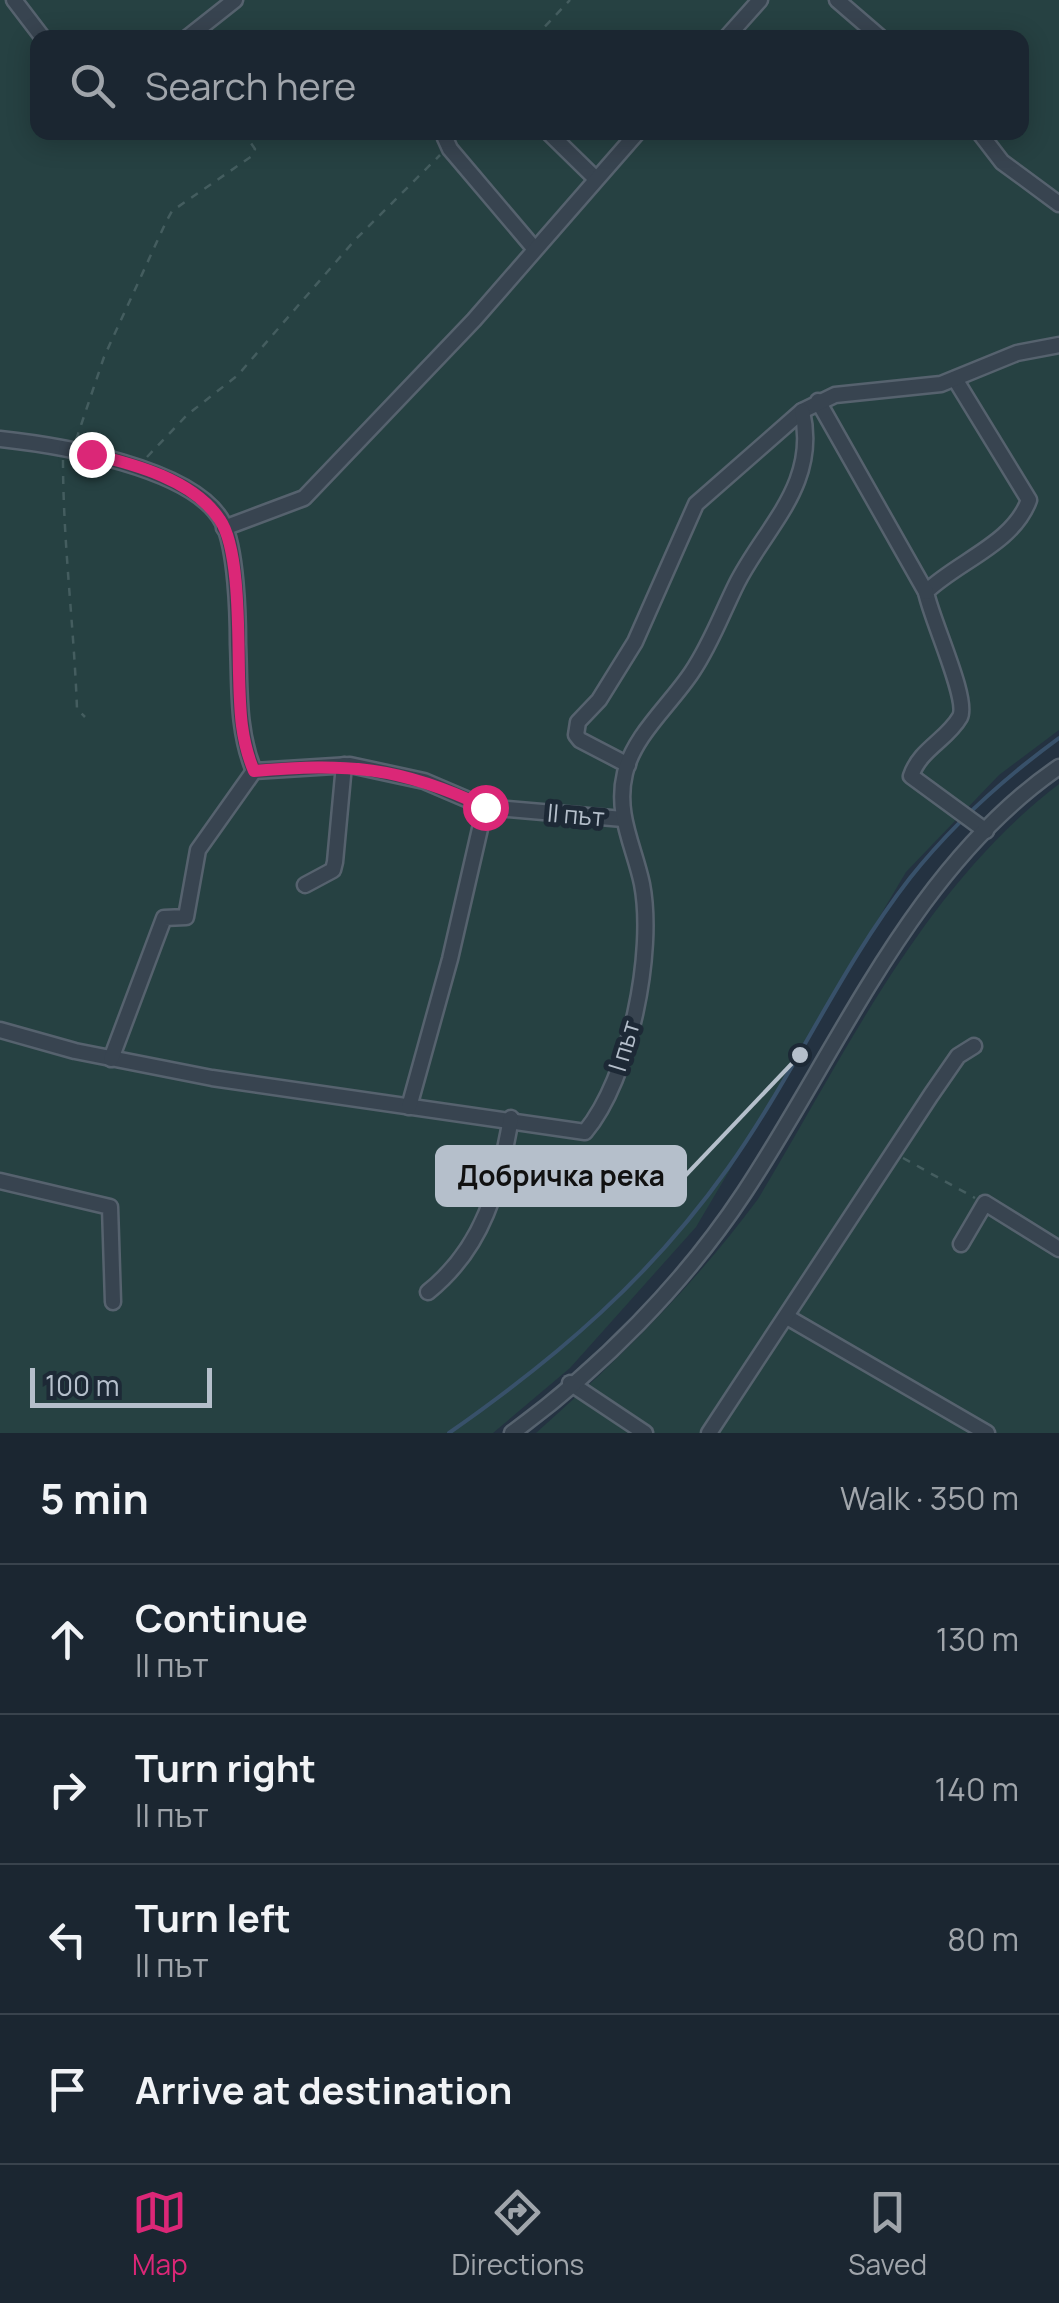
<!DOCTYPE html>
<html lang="en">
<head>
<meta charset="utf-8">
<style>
	body { margin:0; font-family:Manrope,sans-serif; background:#28323d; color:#f1f3f6 }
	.scale { position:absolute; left:30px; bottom:25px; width:182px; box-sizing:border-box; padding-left:10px; border:5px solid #b5bfcb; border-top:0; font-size:28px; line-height:35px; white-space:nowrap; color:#b5bfcb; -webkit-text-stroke:8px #1d2936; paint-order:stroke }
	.stop { position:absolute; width:30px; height:30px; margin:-22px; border:8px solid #db2777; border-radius:50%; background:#fff }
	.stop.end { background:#db2777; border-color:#fff; box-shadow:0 2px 10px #0008 }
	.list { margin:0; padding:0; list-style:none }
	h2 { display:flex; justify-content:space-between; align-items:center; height:130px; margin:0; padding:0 40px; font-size:42px }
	h2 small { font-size:32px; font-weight:400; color:#a0a5ab }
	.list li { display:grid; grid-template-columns:65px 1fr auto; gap:30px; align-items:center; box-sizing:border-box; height:150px; padding:0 40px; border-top:2px solid #39434d }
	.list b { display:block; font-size:38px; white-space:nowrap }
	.list p { margin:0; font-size:32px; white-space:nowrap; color:#a0a5ab }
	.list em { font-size:32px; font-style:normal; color:#a0a5ab }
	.icon { flex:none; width:55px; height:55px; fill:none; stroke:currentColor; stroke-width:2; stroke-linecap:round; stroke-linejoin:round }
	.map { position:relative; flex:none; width:1059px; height:1433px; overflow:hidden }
	.search { position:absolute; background:#1b2631; box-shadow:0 5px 25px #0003; left:30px; right:30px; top:30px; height:110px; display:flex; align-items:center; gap:25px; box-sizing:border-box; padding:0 35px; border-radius:20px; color:#a0a5ab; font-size:38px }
	.sheet { height:730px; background:#1b2631 }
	nav { display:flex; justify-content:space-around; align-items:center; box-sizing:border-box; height:140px; border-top:2px solid #39434d; background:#1b2631; font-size:28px; color:#a0a5ab }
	nav a { display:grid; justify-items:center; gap:5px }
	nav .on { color:#db2777 }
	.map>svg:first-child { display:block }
</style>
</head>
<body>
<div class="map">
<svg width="1059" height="1433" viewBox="0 0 1059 1433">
	<rect width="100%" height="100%" fill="#243241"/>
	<!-- green -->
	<g fill="#264142" fill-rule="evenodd">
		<path d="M0,0H1059V730L999,775L906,872L696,1227L570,1368L493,1433H0ZM38,38H1022V132H38Z"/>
		<path d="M1059,784V1433H536C618,1360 693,1287 758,1199C846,1053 922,889 1059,784Z"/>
	</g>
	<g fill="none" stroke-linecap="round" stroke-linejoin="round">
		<!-- stream -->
		<path stroke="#38516a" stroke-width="4" d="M449,1433C559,1356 650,1278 728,1168C794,1075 840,968 910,878C953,824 1003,779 1059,738"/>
		<!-- minor casing -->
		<g stroke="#56626e" stroke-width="19">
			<g id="minor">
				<polyline points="14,0 43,38"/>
				<polyline points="837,0 881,38"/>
				<polyline points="187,38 235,0"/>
				<polyline points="726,38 760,0"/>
				<polyline points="449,132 445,138 450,149 533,247"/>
				<polyline points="548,132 595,178"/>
				<polyline points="979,132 1002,162 1059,204"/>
				<path d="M955,379L1029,500C1013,544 958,561 926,592C931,619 969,699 960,717C947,740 920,749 911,776L986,831"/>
				<polyline points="818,401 926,592"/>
				<path d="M0,439C56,445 195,467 223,523C236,549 238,613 238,644C240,688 237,730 254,771L350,765L424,781L485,807L623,819"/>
				<polyline points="224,528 304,498 474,320 638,132"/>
				<polyline points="628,765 580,740 576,735 578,722 599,700 635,642 696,504 802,411 835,395 941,384 1017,353 1059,345"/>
				<polyline points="305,885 333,870 335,862 344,765"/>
				<path d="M0,1030L75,1051L212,1078L585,1132C630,1078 655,952 642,884C634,846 615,814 625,773C634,735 671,704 692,672C711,644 722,613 737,583C766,526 819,484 802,411"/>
				<polyline points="111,1059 164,918 186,917 198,850 254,771"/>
				<polyline points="409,1107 450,959 485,807"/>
				<polyline points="0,1181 110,1207 113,1302"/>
				<polyline points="961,1244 985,1203 1059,1249"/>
				<path d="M428,1292C484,1247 499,1187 511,1118"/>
				<polyline points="787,1317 987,1433"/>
				<polyline points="570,1383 645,1433"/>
				<path d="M512,1433C600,1369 684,1284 744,1193C840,1048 912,868 1059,767"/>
				<polyline points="709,1433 931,1095 958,1056 974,1046"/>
			</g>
		</g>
		<!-- path -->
		<g stroke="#445d5f" stroke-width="2.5" stroke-dasharray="8 8" stroke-linecap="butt">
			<polyline points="534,38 570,0"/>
			<polyline points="76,440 104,357 166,222 172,211 252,156 255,149 243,132"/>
			<polyline points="147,457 187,415 238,375 354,241 440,155"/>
			<path d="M63,460C63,543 74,626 77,709L85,717"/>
			<polyline points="903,1158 975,1198"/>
		</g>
		<!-- minor -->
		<use href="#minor" stroke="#384450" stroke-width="14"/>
	</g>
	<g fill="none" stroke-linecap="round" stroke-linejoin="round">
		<!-- route -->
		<path stroke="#db2777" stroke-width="12" d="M91,454C134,464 194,480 220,520C240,549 238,636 239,673C240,708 240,738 254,771C347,763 399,766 485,807"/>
	</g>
	<g text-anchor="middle" stroke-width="10" stroke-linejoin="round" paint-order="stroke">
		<!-- street labels -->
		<g font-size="25" fill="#b5bfcb" stroke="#1d2936">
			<text transform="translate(576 815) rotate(5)" y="9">ІІ път</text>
			<text transform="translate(624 1046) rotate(-73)" y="9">І път</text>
		</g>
	</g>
	<!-- callouts -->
	<path fill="none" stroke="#b5bfcb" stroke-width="4" d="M800 1055L685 1176"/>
	<circle fill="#b5bfcb" stroke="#1d2936" stroke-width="4" cx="800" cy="1055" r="10"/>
	<rect fill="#b5bfcb" stroke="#b5bfcb" stroke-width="4" x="437" y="1147" width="248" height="58" rx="10"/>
	<g font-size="28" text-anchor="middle" font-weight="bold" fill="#111">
		<text x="561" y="1186">Добричка река</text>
	</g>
</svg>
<div class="scale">100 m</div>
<div class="stop" style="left:485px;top:807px"></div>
<div class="stop end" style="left:91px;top:454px"></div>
<div class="search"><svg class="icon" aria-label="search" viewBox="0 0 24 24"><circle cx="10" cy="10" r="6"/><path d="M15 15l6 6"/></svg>Search here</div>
</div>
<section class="sheet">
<h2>5 min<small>Walk · 350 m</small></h2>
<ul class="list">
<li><svg class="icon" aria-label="ahead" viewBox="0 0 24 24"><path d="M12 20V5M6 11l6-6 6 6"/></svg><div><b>Continue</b><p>ІІ път</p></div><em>130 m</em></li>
<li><svg class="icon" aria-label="right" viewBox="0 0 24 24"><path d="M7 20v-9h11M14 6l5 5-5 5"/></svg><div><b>Turn right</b><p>ІІ път</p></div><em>140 m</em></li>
<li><svg class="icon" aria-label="left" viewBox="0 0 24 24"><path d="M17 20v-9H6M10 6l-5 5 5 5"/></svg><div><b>Turn left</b><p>ІІ път</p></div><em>80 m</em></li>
<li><svg class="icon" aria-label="arrive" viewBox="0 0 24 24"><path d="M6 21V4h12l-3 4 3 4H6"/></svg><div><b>Arrive at destination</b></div></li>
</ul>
</section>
<nav>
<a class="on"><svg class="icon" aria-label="map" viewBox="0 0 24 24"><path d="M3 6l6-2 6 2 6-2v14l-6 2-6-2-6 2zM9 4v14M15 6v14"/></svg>Map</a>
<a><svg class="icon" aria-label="directions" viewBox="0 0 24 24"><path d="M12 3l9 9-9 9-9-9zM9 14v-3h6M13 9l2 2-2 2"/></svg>Directions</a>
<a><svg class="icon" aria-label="saved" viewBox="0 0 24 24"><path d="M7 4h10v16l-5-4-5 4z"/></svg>Saved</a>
</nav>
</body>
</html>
